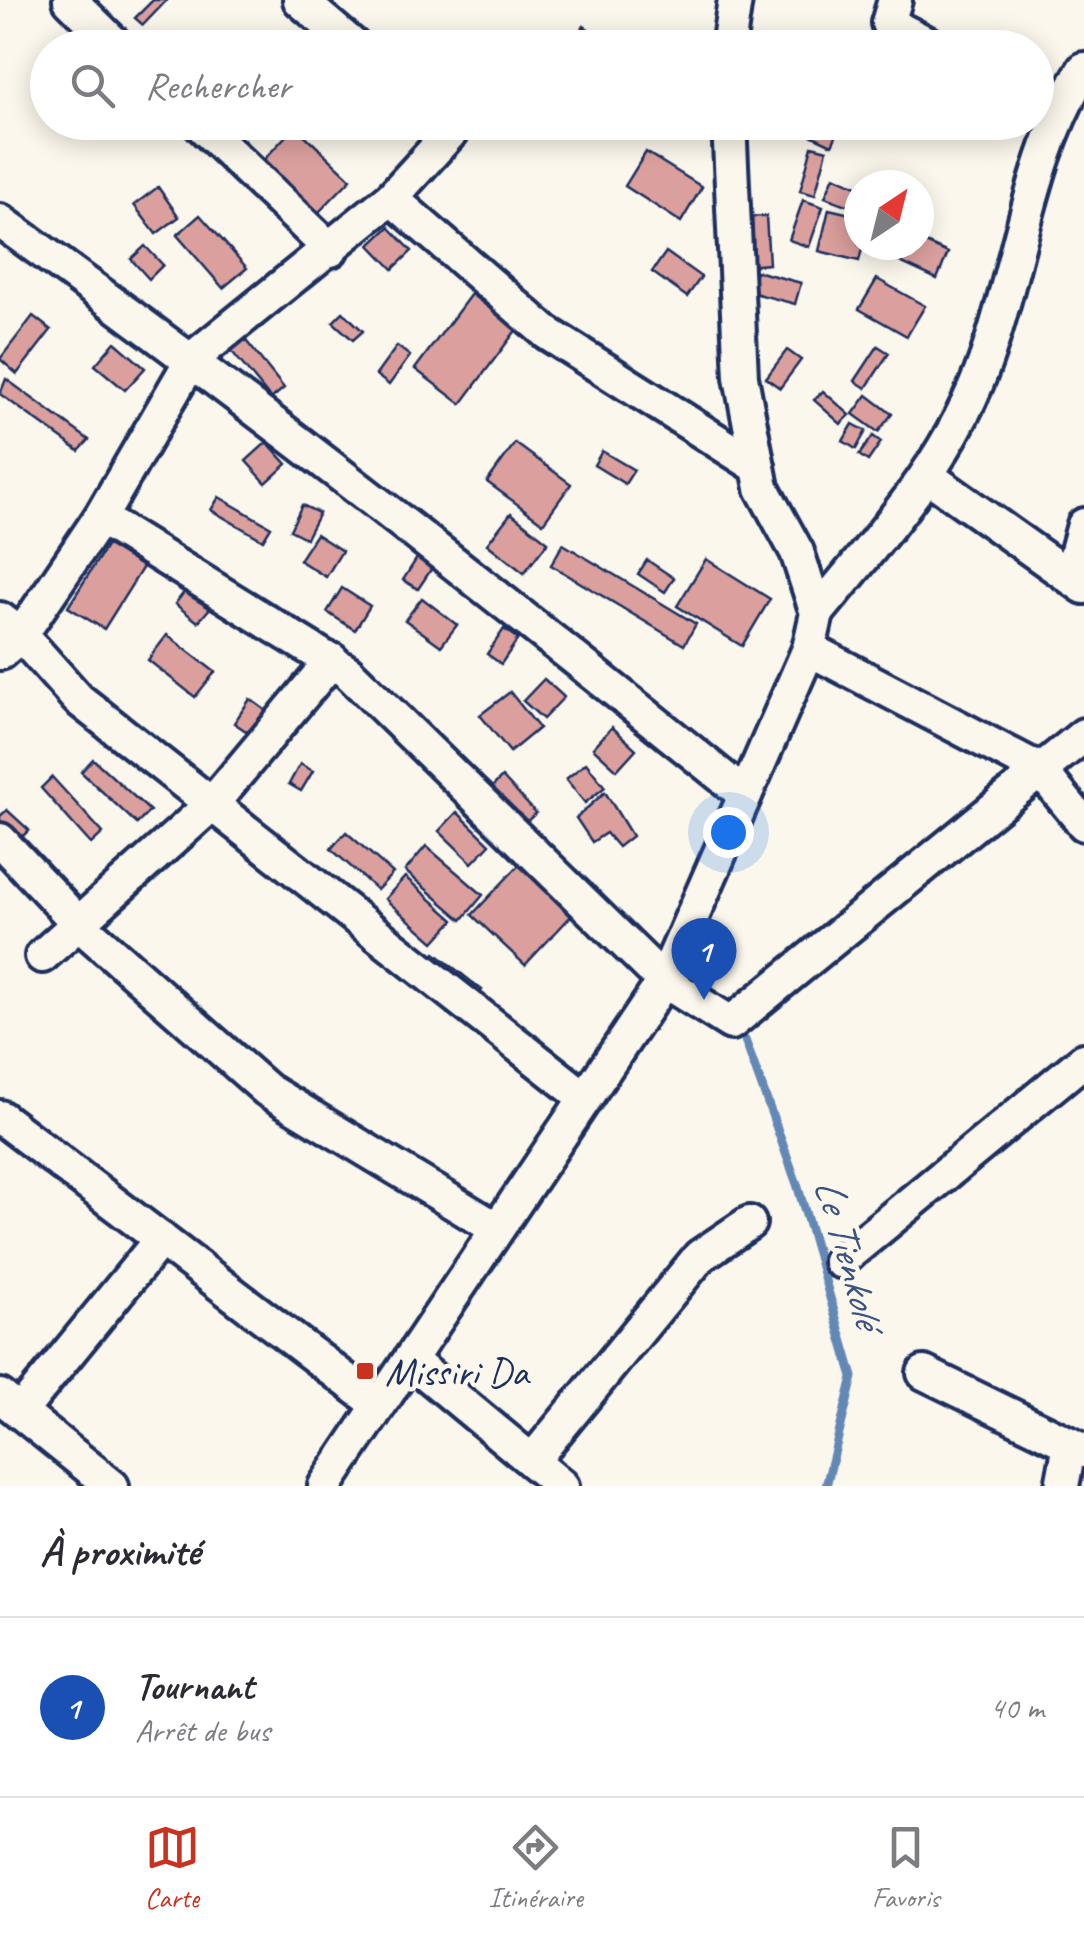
<!DOCTYPE html>
<html lang="fr">
<head>
<meta charset="utf-8">
<style>
	body { margin:0; font-family:Caveat,sans-serif; background:#f2f2f3; color:#2b2b33 }
	.compass { position:absolute; left:844px; top:170px; width:90px; height:90px; border-radius:50%; background:#fff; box-shadow:0 5px 25px #0003; rotate:35deg }
	.you { position:absolute; left:728px; top:832px; width:35px; height:35px; margin:-25px; border:8px solid #fff; border-radius:50%; background:#1a73e8; box-shadow:0 0 0 15px #1a73e833 }
	.badge { display:grid; place-items:center; width:65px; height:65px; border-radius:50%; background:#c8321e; color:#fff; font-size:32px; font-weight:700 }
	.pin { position:absolute; translate:-50% -82px; filter:drop-shadow(0 2px 5px #0008) }
	.pin::after { content:''; position:absolute; top:52px; width:35px; height:30px; background:inherit; clip-path:polygon(0 0,100% 0,50% 100%) }
	.list { margin:0; padding:0; list-style:none }
	h2 { display:flex; justify-content:space-between; align-items:center; height:130px; margin:0; padding:0 40px; font-size:42px }
	h2 small { font-size:32px; font-weight:400; color:#7c7c81 }
	.list li { display:grid; grid-template-columns:65px 1fr auto; gap:30px; align-items:center; box-sizing:border-box; height:180px; padding:0 40px; border-top:2px solid #e1e1e2 }
	.list b { display:block; font-size:38px; white-space:nowrap }
	.list p { margin:0; font-size:32px; white-space:nowrap; color:#7c7c81 }
	.list em { font-size:32px; font-style:normal; color:#7c7c81 }
	.icon { flex:none; width:55px; height:55px; fill:none; stroke:currentColor; stroke-width:2; stroke-linecap:round; stroke-linejoin:round }
	.map { position:relative; flex:none; width:1084px; height:1486px; overflow:hidden }
	.search { position:absolute; background:#fff; box-shadow:0 5px 25px #0003; left:30px; right:30px; top:30px; height:110px; display:flex; align-items:center; gap:25px; box-sizing:border-box; padding:0 35px; border-radius:55px; color:#7c7c81; font-size:38px }
	.sheet { height:310px; background:#fff }
	nav { display:flex; justify-content:space-around; align-items:center; box-sizing:border-box; height:140px; border-top:2px solid #e1e1e2; background:#fff; font-size:28px; color:#7c7c81 }
	nav a { display:grid; justify-items:center; gap:5px }
	nav .on { color:#c8321e }
	.map>svg:first-child { display:block }
</style>
</head>
<body>
<div class="map">
<svg width="1084" height="1486" viewBox="0 0 1084 1486">
	<rect width="100%" height="100%" fill="#fbf7ec"/>
	<filter id="ink" filterUnits="userSpaceOnUse"><feTurbulence type="fractalNoise" baseFrequency=".01" numOctaves="2"/><feDisplacementMap in="SourceGraphic" scale="20" xChannelSelector="R" yChannelSelector="G"/><feConvolveMatrix kernelMatrix="1 2 1 2 8 2 1 2 1" color-interpolation-filters="sRGB"/></filter>
	<g filter="url(#ink)">
		<g fill="none" stroke-linecap="round" stroke-linejoin="round">
			<!-- stream -->
			<polyline stroke="#6488b5" stroke-width="9" points="745,1040 797,1184 853,1377 826,1486"/>
		</g>
		<!-- building -->
		<g fill="#dba09e" stroke="#1b2f5e" stroke-width="2.5">
			<polygon points="153,0 167,0 143,25 135,18"/>
			<polygon points="584,26 616,48 570,48"/>
			<polygon points="806,122 824,122 839,130 832,145 802,131"/>
			<polygon points="295,126 351,179 316,215 261,163"/>
			<polygon points="812,146 827,150 815,195 800,191"/>
			<polygon points="646,152 702,187 681,222 625,186"/>
			<polygon points="834,176 859,187 859,210 825,197"/>
			<polygon points="158,187 179,217 156,234 134,205"/>
			<polygon points="803,200 823,207 809,247 789,240"/>
			<polygon points="829,209 859,216 859,245 863,245 859,261 819,251"/>
			<polygon points="200,215 247,268 223,288 177,235"/>
			<polygon points="766,216 769,264 745,266 743,217"/>
			<polygon points="389,227 412,251 393,269 370,245"/>
			<polygon points="919,240 948,253 937,279 878,252 882,245 919,245"/>
			<polygon points="145,246 163,265 149,279 131,259"/>
			<polygon points="666,252 701,277 687,297 652,272"/>
			<polygon points="756,271 801,283 795,304 750,292"/>
			<polygon points="877,279 925,306 907,336 859,309"/>
			<polygon points="471,294 517,329 461,404 415,369"/>
			<polygon points="343,312 363,331 353,340 333,322"/>
			<polygon points="33,316 51,330 17,374 0,359"/>
			<polygon points="243,337 284,388 271,399 229,348"/>
			<polygon points="115,342 145,368 125,390 95,365"/>
			<polygon points="397,346 410,356 389,385 376,375"/>
			<polygon points="878,346 889,353 866,388 855,381"/>
			<polygon points="787,350 801,360 780,388 766,378"/>
			<polygon points="6,379 89,440 79,451 0,394"/>
			<polygon points="823,391 850,415 841,424 814,400"/>
			<polygon points="867,395 892,414 878,432 853,414"/>
			<polygon points="853,424 866,431 856,449 843,441"/>
			<polygon points="873,436 881,442 868,461 859,455"/>
			<polygon points="267,442 287,464 266,483 246,461"/>
			<polygon points="515,443 571,484 543,523 487,482"/>
			<polygon points="602,451 634,470 625,484 594,465"/>
			<polygon points="219,497 271,527 263,540 211,510"/>
			<polygon points="302,505 319,513 306,538 290,530"/>
			<polygon points="511,513 548,542 524,573 487,544"/>
			<polygon points="316,534 342,551 326,577 299,560"/>
			<polygon points="563,544 696,624 684,645 551,565"/>
			<polygon points="107,545 143,567 104,629 68,607"/>
			<polygon points="417,558 432,568 418,589 403,580"/>
			<polygon points="706,559 770,599 742,646 677,606"/>
			<polygon points="647,560 674,578 665,592 638,574"/>
			<polygon points="188,587 212,606 198,622 175,604"/>
			<polygon points="342,588 370,606 355,630 327,612"/>
			<polygon points="422,598 457,625 441,646 405,620"/>
			<polygon points="504,629 518,639 501,664 487,654"/>
			<polygon points="167,635 215,672 195,697 148,660"/>
			<polygon points="544,679 564,697 543,719 523,701"/>
			<polygon points="510,692 539,728 510,752 480,715"/>
			<polygon points="250,699 268,712 252,735 234,723"/>
			<polygon points="612,727 636,749 617,770 593,748"/>
			<polygon points="93,759 150,811 137,824 81,772"/>
			<polygon points="586,763 605,787 585,803 566,779"/>
			<polygon points="300,764 313,771 301,791 289,784"/>
			<polygon points="52,777 103,833 91,844 41,788"/>
			<polygon points="502,777 536,813 524,824 490,789"/>
			<polygon points="605,792 632,836 618,847 606,833 592,842 576,818"/>
			<polygon points="7,810 29,830 18,841 0,824 0,816"/>
			<polygon points="457,812 490,844 472,863 439,831"/>
			<polygon points="346,832 393,873 377,890 331,849"/>
			<polygon points="426,846 483,895 462,920 405,871"/>
			<polygon points="519,865 572,915 525,965 472,915"/>
			<polygon points="405,877 454,920 434,942 385,899"/>
			<polygon points="435,953 482,990 473,1001 426,963"/>
		</g>
		<g fill="none" stroke-linecap="round" stroke-linejoin="round">
			<!-- street casing -->
			<g stroke="#1b2f5e" stroke-width="40">
				<g id="street">
					<polyline points="70,0 119,48"/>
					<polyline points="300,0 356,48"/>
					<polyline points="895,0 888,23 936,48"/>
					<polyline points="728,48 735,0"/>
					<polyline points="198,122 331,250"/>
					<polyline points="391,198 547,333 758,467"/>
					<path d="M0,221C255,404 501,598 745,795"/>
					<polyline points="929,477 1084,587"/>
					<polyline points="100,518 348,672 664,981 731,1023 1084,735"/>
					<polyline points="1070,577 1084,525"/>
					<path d="M817,613C883,533 952,458 986,359C1020,263 1030,156 1084,69"/>
					<polyline points="0,619 21,635 78,699 585,1098"/>
					<polyline points="809,649 1040,770 1084,824"/>
					<polyline points="0,653 21,635 100,518 192,359 391,198 453,130 444,122"/>
					<polyline points="0,840 80,925 267,1090 497,1229"/>
					<polyline points="42,956 211,805 332,660"/>
					<polyline points="0,1117 379,1405"/>
					<polyline points="840,1261 1084,1060"/>
					<polyline points="410,1360 562,1486"/>
					<polyline points="924,1373 1084,1451"/>
					<polyline points="0,1396 112,1486"/>
					<polyline points="20,1412 161,1239"/>
					<polyline points="532,1461 700,1256 749,1223"/>
					<polyline points="325,1486 664,981 809,649 817,613 797,552 762,488 741,377 729,122"/>
					<polyline points="1062,1486 1070,1444"/>
				</g>
			</g>
			<!-- street -->
			<use href="#street" stroke="#fbf7ec" stroke-width="32"/>
		</g>
	</g>
	<!-- markers -->
	<rect fill="#c8321e" stroke="#fbf7ec" stroke-width="4" x="355" y="1361" width="20" height="20" rx="5"/>
	<g text-anchor="middle" stroke-width="9" stroke-linejoin="round" paint-order="stroke">
		<!-- poi labels -->
		<g font-size="40" fill="#1b2f5e" stroke="#fbf7ec" text-anchor="start">
			<text x="385" y="1385">Missiri Da</text>
		</g>
		<!-- water labels -->
		<g font-size="42" font-style="italic" fill="#395482" stroke="#fbf7ec">
			<text transform="translate(850 1252) rotate(74)" y="15">Le Tienkolé</text>
		</g>
	</g>
</svg>
<svg class="compass" viewBox="-18 -18 36 36"><path d="M0-13l5 13h-10z" fill="#e53935"/><path d="M0 13l5-13h-10z" fill="#7c7c81"/></svg>
<div class="you"></div>
<div class="pin badge" style="left:704px;top:1000px;background:#1a4fb4">1</div>
<div class="search"><svg class="icon" aria-label="search" viewBox="0 0 24 24"><circle cx="10" cy="10" r="6"/><path d="M15 15l6 6"/></svg>Rechercher</div>
</div>
<section class="sheet">
<h2>À proximité<small></small></h2>
<ul class="list">
<li><span class="badge" style="background:#1a4fb4">1</span><div><b>Tournant</b><p>Arrêt de bus</p></div><em>40 m</em></li>
</ul>
</section>
<nav>
<a class="on"><svg class="icon" aria-label="map" viewBox="0 0 24 24"><path d="M3 6l6-2 6 2 6-2v14l-6 2-6-2-6 2zM9 4v14M15 6v14"/></svg>Carte</a>
<a><svg class="icon" aria-label="directions" viewBox="0 0 24 24"><path d="M12 3l9 9-9 9-9-9zM9 14v-3h6M13 9l2 2-2 2"/></svg>Itinéraire</a>
<a><svg class="icon" aria-label="saved" viewBox="0 0 24 24"><path d="M7 4h10v16l-5-4-5 4z"/></svg>Favoris</a>
</nav>
</body>
</html>
